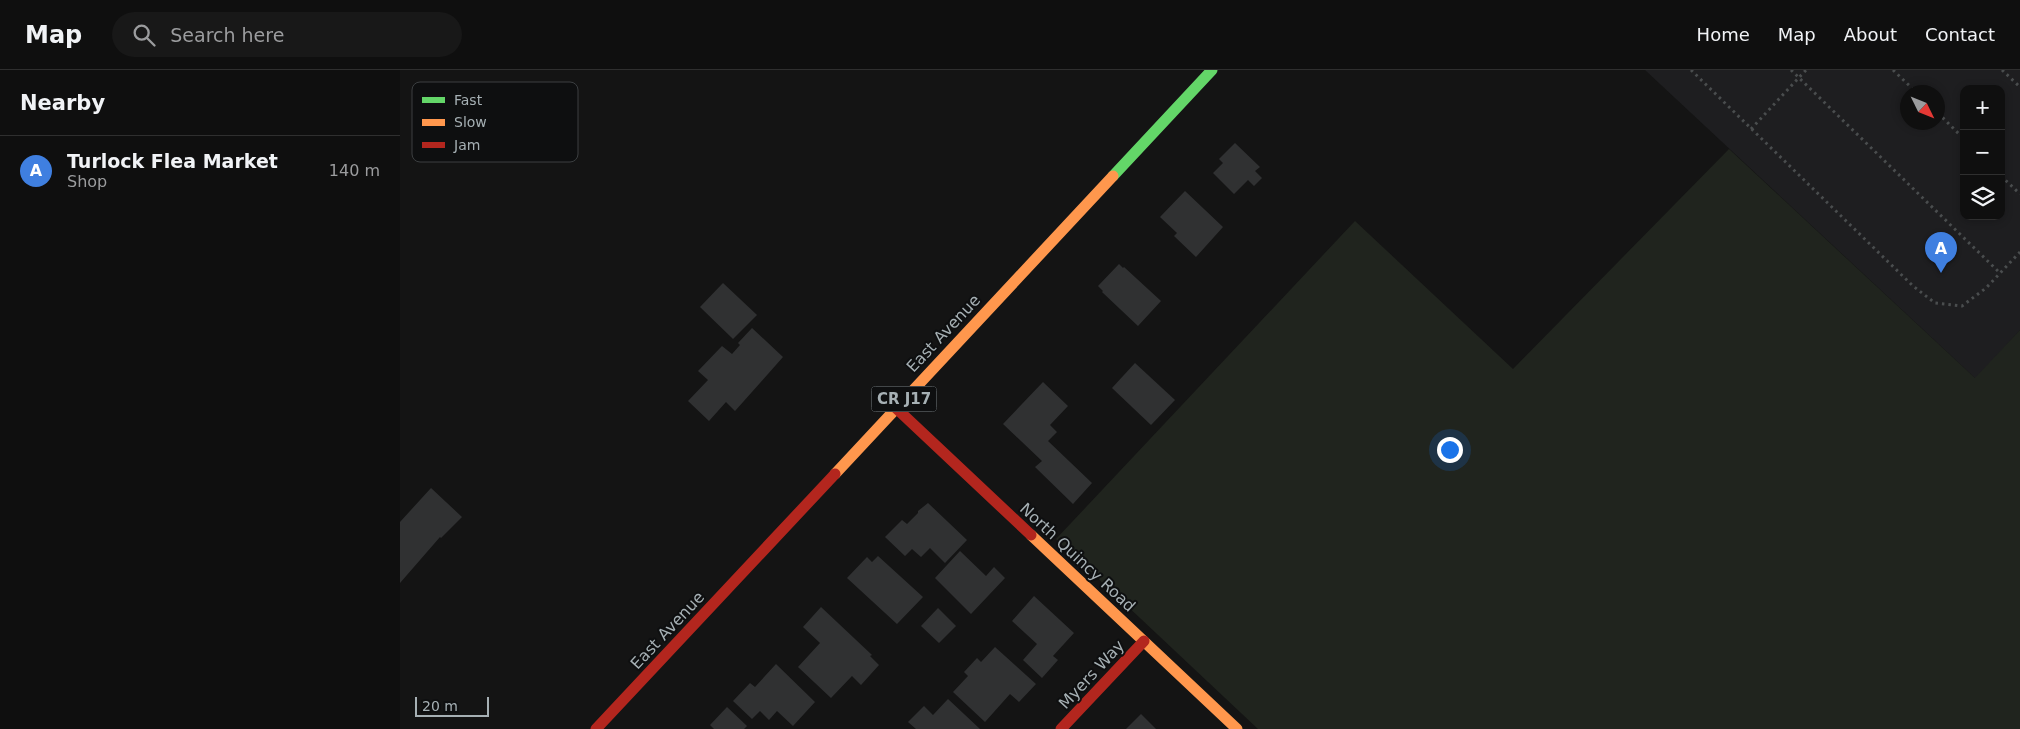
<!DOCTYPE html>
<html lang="en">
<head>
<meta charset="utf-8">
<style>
	body { margin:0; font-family:"DejaVu Sans",sans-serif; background:#181818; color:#f1f3f6 }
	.controls { position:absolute; right:15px; top:15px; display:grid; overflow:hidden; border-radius:10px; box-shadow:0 2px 8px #0003 }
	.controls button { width:45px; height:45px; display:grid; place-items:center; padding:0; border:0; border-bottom:1px solid #2f2f2f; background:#0f0f0f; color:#f1f3f6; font:25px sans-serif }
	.compass { position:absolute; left:1500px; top:15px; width:45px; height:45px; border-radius:50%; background:#0f0f0f; box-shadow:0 2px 8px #0003; rotate:133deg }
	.scale { position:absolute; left:15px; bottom:12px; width:74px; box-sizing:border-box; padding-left:5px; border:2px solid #a6b0b4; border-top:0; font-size:14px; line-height:18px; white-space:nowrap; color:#a6b0b4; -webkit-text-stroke:4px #0e0f10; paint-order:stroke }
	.you { position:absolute; left:1049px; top:379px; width:18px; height:18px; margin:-12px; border:4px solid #fff; border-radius:50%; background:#1a73e8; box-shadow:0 0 0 8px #1a73e833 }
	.badge { display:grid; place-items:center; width:32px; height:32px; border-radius:50%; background:#8c9099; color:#fff; font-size:16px; font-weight:700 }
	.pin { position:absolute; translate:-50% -41px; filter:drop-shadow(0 1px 2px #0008) }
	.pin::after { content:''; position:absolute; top:26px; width:18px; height:15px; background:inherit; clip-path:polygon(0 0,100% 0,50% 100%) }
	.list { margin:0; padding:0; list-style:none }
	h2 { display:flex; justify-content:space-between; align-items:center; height:65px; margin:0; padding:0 20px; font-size:21px }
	h2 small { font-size:16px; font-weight:400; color:#9b9c9e }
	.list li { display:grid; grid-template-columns:32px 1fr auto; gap:15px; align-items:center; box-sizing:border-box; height:70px; padding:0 20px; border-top:1px solid #2f2f2f }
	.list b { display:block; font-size:19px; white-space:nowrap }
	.list p { margin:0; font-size:16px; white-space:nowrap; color:#9b9c9e }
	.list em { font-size:16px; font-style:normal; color:#9b9c9e }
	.icon { flex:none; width:28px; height:28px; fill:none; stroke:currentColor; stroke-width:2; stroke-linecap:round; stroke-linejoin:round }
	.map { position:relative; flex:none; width:1620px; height:659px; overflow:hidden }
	header { display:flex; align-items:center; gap:30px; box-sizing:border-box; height:70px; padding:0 25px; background:#0f0f0f; border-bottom:1px solid #2f2f2f }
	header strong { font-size:24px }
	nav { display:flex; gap:28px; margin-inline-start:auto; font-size:18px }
	.search { width:350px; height:45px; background:#181818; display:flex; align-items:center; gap:12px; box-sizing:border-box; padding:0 18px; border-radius:28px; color:#9b9c9e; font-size:19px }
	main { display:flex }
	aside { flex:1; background:#0f0f0f }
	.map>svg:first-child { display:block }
</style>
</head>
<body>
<header>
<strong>Map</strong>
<div class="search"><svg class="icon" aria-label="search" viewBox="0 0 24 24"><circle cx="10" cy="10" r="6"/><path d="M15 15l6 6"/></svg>Search here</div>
<nav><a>Home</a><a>Map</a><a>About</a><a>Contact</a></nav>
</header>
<main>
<aside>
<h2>Nearby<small></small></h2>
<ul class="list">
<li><span class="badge" style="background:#3f7fe0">A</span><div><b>Turlock Flea Market</b><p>Shop</p></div><em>140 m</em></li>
</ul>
</aside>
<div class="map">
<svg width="1620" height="659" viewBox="0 0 1620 659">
	<rect width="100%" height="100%" fill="#141414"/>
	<!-- built -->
	<path fill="#1e1e20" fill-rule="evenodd" d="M1245,0H1620V260L1576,309ZM1564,19H1601V146H1564ZM1508,22H1538V52H1508Z"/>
	<!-- green -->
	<polygon fill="#20241e" points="1329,79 1575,308 1620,260 1620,659 858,659 656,469 955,151 1113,299"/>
	<!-- building -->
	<g fill="#303132">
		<polygon points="835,73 860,97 855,101 862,108 854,116 848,110 834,124 813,103 823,93 819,89"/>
		<polygon points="785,121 823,157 796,187 774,166 777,163 760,147"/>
		<polygon points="719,194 723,198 724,197 761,231 738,256 702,222 703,221 698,216"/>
		<polygon points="323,213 357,245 333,269 300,237"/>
		<polygon points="352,258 383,287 335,341 326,332 309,351 288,331 308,310 298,301 322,276 332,284 340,275 338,273"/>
		<polygon points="735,293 775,330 751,355 712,318"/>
		<polygon points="643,312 668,336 650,355 657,362 648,371 692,413 673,434 635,397 642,391 603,354"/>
		<polygon points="31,418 62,447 41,468 40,467 0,513 0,452"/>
		<polygon points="528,433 567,470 545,493 530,478 521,487 512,479 505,486 485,467 502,450 507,454 518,443 518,441"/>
		<polygon points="560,481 586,506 594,497 605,508 571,544 535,508"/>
		<polygon points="478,486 523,527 497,554 447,508 467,487 472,492"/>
		<polygon points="634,526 674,563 653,586 658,590 642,608 623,590 637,574 612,551"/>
		<polygon points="421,537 472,585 470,586 479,595 461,615 452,606 431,628 398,597 420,573 403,557"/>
		<polygon points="538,538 556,556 539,573 521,556"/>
		<polygon points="595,577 636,614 619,632 610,624 585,652 553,622 568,606 564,602 577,588 581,592"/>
		<polygon points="376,594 415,632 393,656 377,641 369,650 360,641 352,649 333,631 350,613 355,617"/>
		<polygon points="548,629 580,659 516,659 508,652 524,636 533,645"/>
		<polygon points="327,637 347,656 344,659 314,659 310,655"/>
		<polygon points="741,644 756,659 726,659"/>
	</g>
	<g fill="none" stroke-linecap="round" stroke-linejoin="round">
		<!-- path -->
		<g stroke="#4a4d4e" stroke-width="3" stroke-dasharray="2.5 4" stroke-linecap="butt">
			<polyline points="1291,0 1513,216 1535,233 1562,236 1586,218 1620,182"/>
			<polyline points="1391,0 1600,203"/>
			<polyline points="1493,0 1516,22"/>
			<polyline points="1602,0 1620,17"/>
			<polyline points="1538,43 1564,69"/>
			<polyline points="1351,59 1406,0"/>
			<polyline points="1601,106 1620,124"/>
		</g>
		<!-- fast -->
		<polyline stroke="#63d668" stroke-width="11" points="713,106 812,0"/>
		<!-- slow -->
		<g stroke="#ff974d" stroke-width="11">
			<polyline points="435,404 713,106"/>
			<polyline points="631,465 837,659"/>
		</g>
		<!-- jam -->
		<g stroke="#b3261e" stroke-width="11">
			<polyline points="496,338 631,465"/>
			<polyline points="196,659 435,404"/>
			<polyline points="661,659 744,571"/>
		</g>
	</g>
	<g text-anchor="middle" stroke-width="4" stroke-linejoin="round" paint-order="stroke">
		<!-- shield labels -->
		<rect fill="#0e0f10" stroke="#788083" stroke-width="1" x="471.5" y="316.5" width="65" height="25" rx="4"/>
		<g font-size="15" font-weight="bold" fill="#a6b0b4">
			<text x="504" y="334">CR J17</text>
		</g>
		<!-- street labels -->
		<g font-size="16" fill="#a6b0b4" stroke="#0e0f10">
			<text transform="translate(543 263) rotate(-47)" y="6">East Avenue</text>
			<text transform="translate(678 487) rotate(43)" y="6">North Quincy Road</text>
			<text transform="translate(267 560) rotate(-47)" y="6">East Avenue</text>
			<text transform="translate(691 604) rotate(-47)" y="6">Myers Way</text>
		</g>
	</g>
	<!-- legend -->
	<rect x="12" y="12" width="166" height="80" rx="8" fill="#0e0f10" stroke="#3c3f41" stroke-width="1"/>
	<rect x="22" y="27" width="23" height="6" fill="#63d668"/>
	<rect x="22" y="49" width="23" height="7" fill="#ff974d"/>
	<rect x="22" y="72" width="23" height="6" fill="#b3261e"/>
	<g font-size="14" fill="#a6b0b4">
		<text x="54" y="35">Fast</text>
		<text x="54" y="57">Slow</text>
		<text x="54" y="80">Jam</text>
	</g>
</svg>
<div class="controls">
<button>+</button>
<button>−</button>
<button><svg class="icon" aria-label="layers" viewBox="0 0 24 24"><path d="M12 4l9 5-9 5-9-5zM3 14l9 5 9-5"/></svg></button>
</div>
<svg class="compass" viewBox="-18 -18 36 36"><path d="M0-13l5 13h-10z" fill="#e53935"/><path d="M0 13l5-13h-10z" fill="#9b9c9e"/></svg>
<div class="scale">20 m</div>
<div class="you"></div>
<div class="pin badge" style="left:1541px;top:203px;background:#3f7fe0">A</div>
</div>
</main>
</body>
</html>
